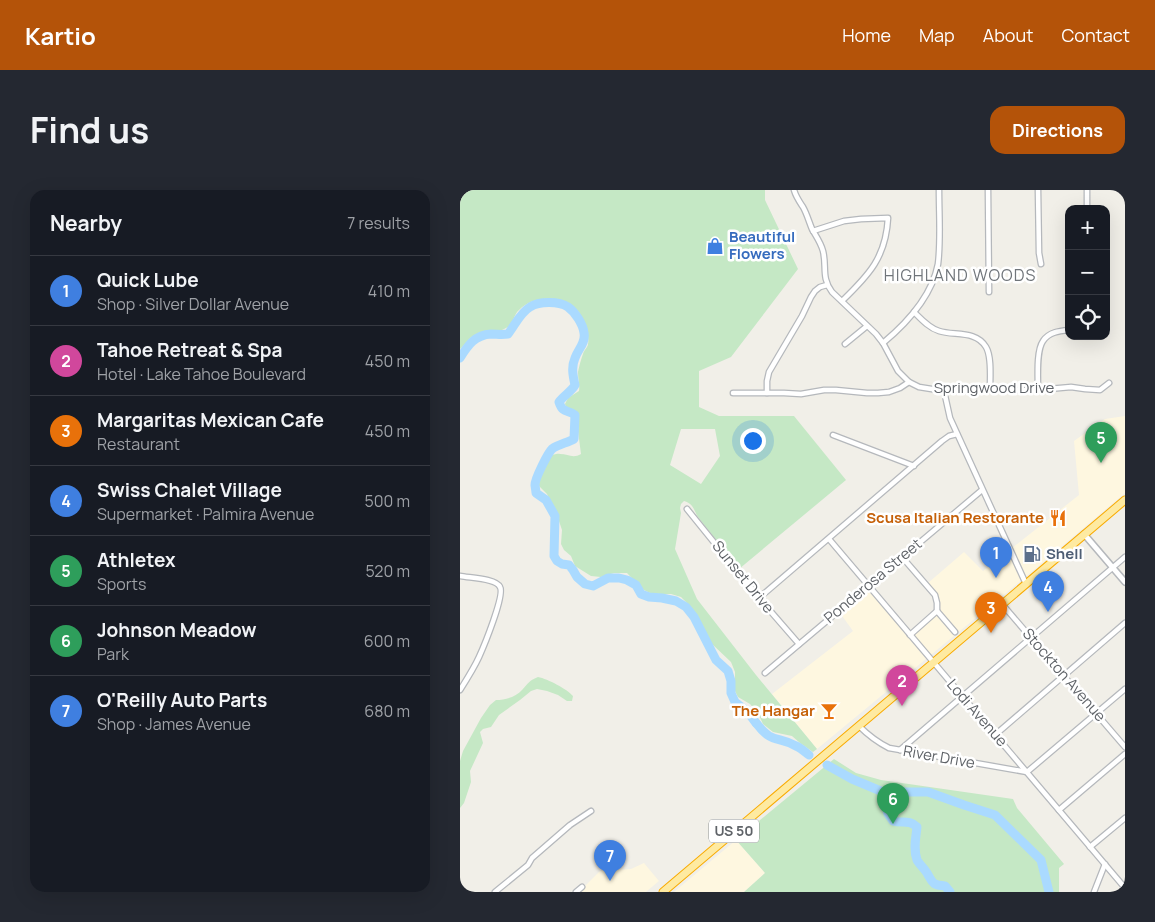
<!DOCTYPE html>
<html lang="en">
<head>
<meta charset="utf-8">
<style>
	body { margin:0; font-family:Manrope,sans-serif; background:#242831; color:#f1f3f6 }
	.controls { position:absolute; right:15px; top:15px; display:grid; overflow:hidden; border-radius:10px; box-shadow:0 5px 20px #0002 }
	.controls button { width:45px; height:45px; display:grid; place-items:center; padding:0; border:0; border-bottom:1px solid #363941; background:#171b24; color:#f1f3f6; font:25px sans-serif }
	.you { position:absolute; left:292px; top:250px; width:18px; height:18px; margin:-12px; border:4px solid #fff; border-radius:50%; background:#1a73e8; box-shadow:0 0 0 8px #1a73e833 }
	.badge { display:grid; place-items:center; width:32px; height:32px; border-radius:50%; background:#b45309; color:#fff; font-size:16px; font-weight:700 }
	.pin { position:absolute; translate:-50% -41px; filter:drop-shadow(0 1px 2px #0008) }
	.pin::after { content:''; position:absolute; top:26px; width:18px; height:15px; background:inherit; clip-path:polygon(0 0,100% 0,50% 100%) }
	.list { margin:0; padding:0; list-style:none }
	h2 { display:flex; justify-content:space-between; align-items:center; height:65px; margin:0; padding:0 20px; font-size:21px }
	h2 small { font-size:16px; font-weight:400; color:#9ea1a6 }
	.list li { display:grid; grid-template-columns:32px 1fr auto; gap:15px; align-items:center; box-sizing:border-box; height:70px; padding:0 20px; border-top:1px solid #363941 }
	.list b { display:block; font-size:19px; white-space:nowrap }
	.list p { margin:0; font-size:16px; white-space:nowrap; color:#9ea1a6 }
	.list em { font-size:16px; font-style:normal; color:#9ea1a6 }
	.icon { flex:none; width:28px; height:28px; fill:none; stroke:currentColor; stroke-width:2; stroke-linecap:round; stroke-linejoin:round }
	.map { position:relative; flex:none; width:665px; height:702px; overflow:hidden; border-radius:15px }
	header { display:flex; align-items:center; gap:30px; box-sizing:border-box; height:70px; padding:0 25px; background:#b45309; color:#fff }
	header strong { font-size:24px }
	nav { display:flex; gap:28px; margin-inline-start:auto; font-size:18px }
	.intro { display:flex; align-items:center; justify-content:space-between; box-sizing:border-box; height:120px; padding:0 30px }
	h1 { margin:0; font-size:35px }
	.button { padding:12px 22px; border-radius:15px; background:#b45309; color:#fff; font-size:18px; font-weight:700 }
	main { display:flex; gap:30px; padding:0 30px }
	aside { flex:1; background:#171b24; border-radius:15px; box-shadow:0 5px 20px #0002 }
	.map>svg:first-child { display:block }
</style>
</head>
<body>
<header>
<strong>Kartio</strong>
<nav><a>Home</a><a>Map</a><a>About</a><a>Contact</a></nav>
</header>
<div class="intro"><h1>Find us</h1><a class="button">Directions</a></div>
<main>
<aside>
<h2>Nearby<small>7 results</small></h2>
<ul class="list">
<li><span class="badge" style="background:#3f7fe0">1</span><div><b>Quick Lube</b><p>Shop · Silver Dollar Avenue</p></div><em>410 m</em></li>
<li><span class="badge" style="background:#d1479c">2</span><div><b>Tahoe Retreat &amp; Spa</b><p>Hotel · Lake Tahoe Boulevard</p></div><em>450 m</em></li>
<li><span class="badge" style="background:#e8710a">3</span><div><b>Margaritas Mexican Cafe</b><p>Restaurant</p></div><em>450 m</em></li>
<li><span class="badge" style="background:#3f7fe0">4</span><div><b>Swiss Chalet Village</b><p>Supermarket · Palmira Avenue</p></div><em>500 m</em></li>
<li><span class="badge" style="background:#2e9e5b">5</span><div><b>Athletex</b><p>Sports</p></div><em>520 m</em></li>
<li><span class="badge" style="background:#2e9e5b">6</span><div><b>Johnson Meadow</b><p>Park</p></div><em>600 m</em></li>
<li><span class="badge" style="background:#3f7fe0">7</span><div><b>O'Reilly Auto Parts</b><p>Shop · James Avenue</p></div><em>680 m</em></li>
</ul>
</aside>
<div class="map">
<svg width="665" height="702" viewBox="0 0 665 702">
	<rect width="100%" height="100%" fill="#f1efe8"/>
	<!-- commercial -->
	<g fill="#fef7e0">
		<polygon points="665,226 665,303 575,379 357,559 312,504 393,441 380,423 408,397 449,447 479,421 478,412 468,393 504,362 523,381 619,305 614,251 645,229"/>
		<polygon points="276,650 305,683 284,702 214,702"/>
		<polygon points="184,673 199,691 186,702 119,702 140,681 171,679"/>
	</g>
	<!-- green -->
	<g fill="#c5e8c5" fill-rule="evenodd">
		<path d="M0,0H305V10L338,79L271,167L239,181V217L259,226H334L386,290L279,379L238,327C233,319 234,314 224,311L221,314L220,318L221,323L215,359L237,409L296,485L357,559L353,562L340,553L332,546L313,542L303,534L298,523L290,514L278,507L275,501V482L271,472L252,454L231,417L221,407L211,404H192L182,399L167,383H154L141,387L131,386L115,376L111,366L104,360L101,354L102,340L97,325L87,304L79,296V291L91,265C92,265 98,263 100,264C108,264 113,269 121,264L118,241L119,230L118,224L112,220L107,219L105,214L108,208L119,201C120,195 118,189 118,182C119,177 121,169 123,164C124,160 128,157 128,154C130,146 123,127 118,121C102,106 75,104 59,120C53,125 54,134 46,138C37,144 26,140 17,144C7,148 7,154 0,159ZM221,239H255L260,266L241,294L210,275Z"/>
		<path d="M78,487C88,489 107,499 113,506L112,511H107L98,505L87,501L77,499L71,501L60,510L39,525L31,537L23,539L20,542L23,553L10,581L11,592L4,613L0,618V571L3,561L21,528L30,515L36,510C45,510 56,507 62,500C69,493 68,491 78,487Z"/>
		<polygon points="374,569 396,583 421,590 553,609 557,618 604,674 599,678 599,702 284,702 305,683 276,650"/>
	</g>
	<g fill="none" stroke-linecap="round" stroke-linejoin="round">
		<!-- stream -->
		<polyline stroke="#aadaff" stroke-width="1" points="0,162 4,162"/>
		<!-- river -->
		<g stroke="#aadaff" stroke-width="9">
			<path d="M0,168C8,155 15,145 31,144C37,144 41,145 48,144C55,135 60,123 70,117C79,111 99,111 108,117C115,122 123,134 124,143C126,153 118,159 115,168C111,177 113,186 115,195C111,202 104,205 99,212C103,224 107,219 115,225L114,249C107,253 99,254 92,259C88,263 75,288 75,295C75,295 76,302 76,303L86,310L95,326L94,366L97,371L102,374L109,375L113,380L117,387L125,394L133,396L148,388H159L167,390L176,395L181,404L189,407L202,408L216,411L226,417L234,427L256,470L268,481L271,491V503L275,512L288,522L296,533"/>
			<path d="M297,534C312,554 318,546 336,556C341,558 345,562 349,565"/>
			<polyline points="367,575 392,589 423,602 468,602 504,615 535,625 581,670 589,702"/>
			<path d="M423,602L428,624L433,631C442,634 449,629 457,637C456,647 453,659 457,670C459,674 464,678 467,683C473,693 472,695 485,696L490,702"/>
		</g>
		<!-- minor casing -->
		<g stroke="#b5b8bc" stroke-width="7">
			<g id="minor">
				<path d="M334,0C336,7 339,11 343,17C347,24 349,32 352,39C356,46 361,53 363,61C367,77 361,87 372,102L416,144L423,153L438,181L449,192L459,197L484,201L578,200L611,197L625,199L640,200L649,193"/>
				<polyline points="528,0 529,102"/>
				<polyline points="578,0 579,63 581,74"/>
				<polyline points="627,0 627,19"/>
				<path d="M353,41L384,31L401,29L428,28C426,67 409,85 382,111"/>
				<path d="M454,122C461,129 469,138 479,141C494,146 516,140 526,157C532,167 530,188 530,200"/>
				<path d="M423,153C447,133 472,106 478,74C481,50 479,25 479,0"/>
				<polyline points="385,154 407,136"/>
				<path d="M578,200C578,187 576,161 583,151C589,142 599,141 609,140"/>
				<polyline points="484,201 490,228 566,394"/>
				<polyline points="273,203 324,203 341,204 364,200 376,200 407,203 418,203 429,202 440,198 449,192"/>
				<polyline points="307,203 307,191 309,182 342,126 351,107 355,101 360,97 367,95"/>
				<polyline points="373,245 454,276"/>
				<polyline points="227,319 299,408 339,454"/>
				<polyline points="369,349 665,698"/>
				<polyline points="442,367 475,405 477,413 477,421"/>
				<path d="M0,386C9,388 36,388 40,397C45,405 24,456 19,467C14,478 7,489 0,500"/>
				<polyline points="299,408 482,251 489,246 497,244"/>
				<polyline points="542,414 665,557"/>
				<polyline points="450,445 477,421 495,442"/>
				<polyline points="305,483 522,300"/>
				<path d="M399,536C408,545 417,552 429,558L567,582L665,499"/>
				<polyline points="535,545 665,433"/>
				<polyline points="440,560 665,367"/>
				<polyline points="599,620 665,564"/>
				<polyline points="630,657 665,628"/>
				<polyline points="35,702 68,675 72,668 110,635 131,621"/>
				<polyline points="116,702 122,697"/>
				<polyline points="634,702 645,674"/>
			</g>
		</g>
		<!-- tertiary casing -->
		<g stroke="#b5b8bc" stroke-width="8">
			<polyline id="tertiary" points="624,344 665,392"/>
		</g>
		<!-- trunk casing -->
		<g stroke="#f9ab00" stroke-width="9">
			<polyline id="trunk" points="203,702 665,310"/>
		</g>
		<!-- minor -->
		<use href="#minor" stroke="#fff" stroke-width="4.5"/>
		<!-- tertiary -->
		<use href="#tertiary" stroke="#fff" stroke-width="5"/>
		<!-- trunk -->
		<use href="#trunk" stroke="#feeaa1" stroke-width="7"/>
	</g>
	<!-- icons -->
	<defs>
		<g id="shop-bare" transform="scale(1.35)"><path d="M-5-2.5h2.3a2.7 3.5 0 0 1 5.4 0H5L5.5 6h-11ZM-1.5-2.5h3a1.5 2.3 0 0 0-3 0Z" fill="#3f7fe0" stroke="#fff" stroke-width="2.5" paint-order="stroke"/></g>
		<g id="restaurant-bare" transform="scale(1.35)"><path d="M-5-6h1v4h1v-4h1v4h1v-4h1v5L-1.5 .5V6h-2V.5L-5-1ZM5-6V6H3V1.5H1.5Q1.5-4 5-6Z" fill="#e8710a" stroke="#fff" stroke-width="2.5" paint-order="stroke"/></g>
		<g id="fuel-bare" transform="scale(1.35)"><path d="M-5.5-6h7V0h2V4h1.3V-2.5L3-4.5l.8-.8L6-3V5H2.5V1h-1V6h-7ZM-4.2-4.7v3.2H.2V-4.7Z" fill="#5c6f8a" stroke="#fff" stroke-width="2.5" paint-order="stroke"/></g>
		<g id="bar-bare" transform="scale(1.35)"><path d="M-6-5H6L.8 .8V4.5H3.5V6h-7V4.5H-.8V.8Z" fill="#e8710a" stroke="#fff" stroke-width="2.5" paint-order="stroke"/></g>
	</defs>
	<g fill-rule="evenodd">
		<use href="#shop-bare" x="255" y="56"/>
		<use href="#restaurant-bare" x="598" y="328"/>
		<use href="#fuel-bare" x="572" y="364"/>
		<use href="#bar-bare" x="369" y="521"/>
	</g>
	<g text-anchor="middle" stroke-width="5" stroke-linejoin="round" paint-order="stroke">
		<!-- shield labels -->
		<rect fill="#fff" stroke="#8f9295" stroke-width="1" x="249" y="629.5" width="50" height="23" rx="4"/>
		<g font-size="14" font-weight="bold" fill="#5f6368">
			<text x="274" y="646">US 50</text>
		</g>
		<!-- shop labels -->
		<g font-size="15" font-weight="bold" fill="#366cbe" stroke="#fff" text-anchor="start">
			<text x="269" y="52">Beautiful<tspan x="269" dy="17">Flowers</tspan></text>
		</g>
		<!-- street labels -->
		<g font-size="15" fill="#5f6368" stroke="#fff">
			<text x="534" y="203">Springwood Drive</text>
			<text transform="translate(283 387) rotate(51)" y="5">Sunset Drive</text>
			<text transform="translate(413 391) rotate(-40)" y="5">Ponderosa Street</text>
			<text transform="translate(604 485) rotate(49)" y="5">Stockton Avenue</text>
			<text transform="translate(517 523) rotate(49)" y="5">Lodi Avenue</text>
			<text transform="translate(479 567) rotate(10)" y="5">River Drive</text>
		</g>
		<!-- food labels -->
		<g font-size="15" font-weight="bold" fill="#c56008" stroke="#fff" text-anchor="end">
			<text x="584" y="333">Scusa Italian Restorante</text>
			<text x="355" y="526">The Hangar</text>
		</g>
		<!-- service labels -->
		<g font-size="15" font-weight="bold" fill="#4e5e75" stroke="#fff" text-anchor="start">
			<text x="586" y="369">Shell</text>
		</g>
		<!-- neighbourhood labels -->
		<g font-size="16" letter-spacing="1" fill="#70757a" stroke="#fff">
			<text x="500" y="91">HIGHLAND WOODS</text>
		</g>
	</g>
</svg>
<div class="controls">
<button>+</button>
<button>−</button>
<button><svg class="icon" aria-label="locate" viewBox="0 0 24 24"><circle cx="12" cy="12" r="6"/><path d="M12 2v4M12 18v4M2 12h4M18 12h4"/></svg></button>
</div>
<div class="you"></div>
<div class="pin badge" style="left:536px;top:388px;background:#3f7fe0">1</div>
<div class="pin badge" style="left:442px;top:516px;background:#d1479c">2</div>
<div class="pin badge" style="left:531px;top:443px;background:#e8710a">3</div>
<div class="pin badge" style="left:588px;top:422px;background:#3f7fe0">4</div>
<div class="pin badge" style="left:641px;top:273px;background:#2e9e5b">5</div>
<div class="pin badge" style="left:433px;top:634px;background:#2e9e5b">6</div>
<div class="pin badge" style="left:150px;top:691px;background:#3f7fe0">7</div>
</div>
</main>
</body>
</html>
